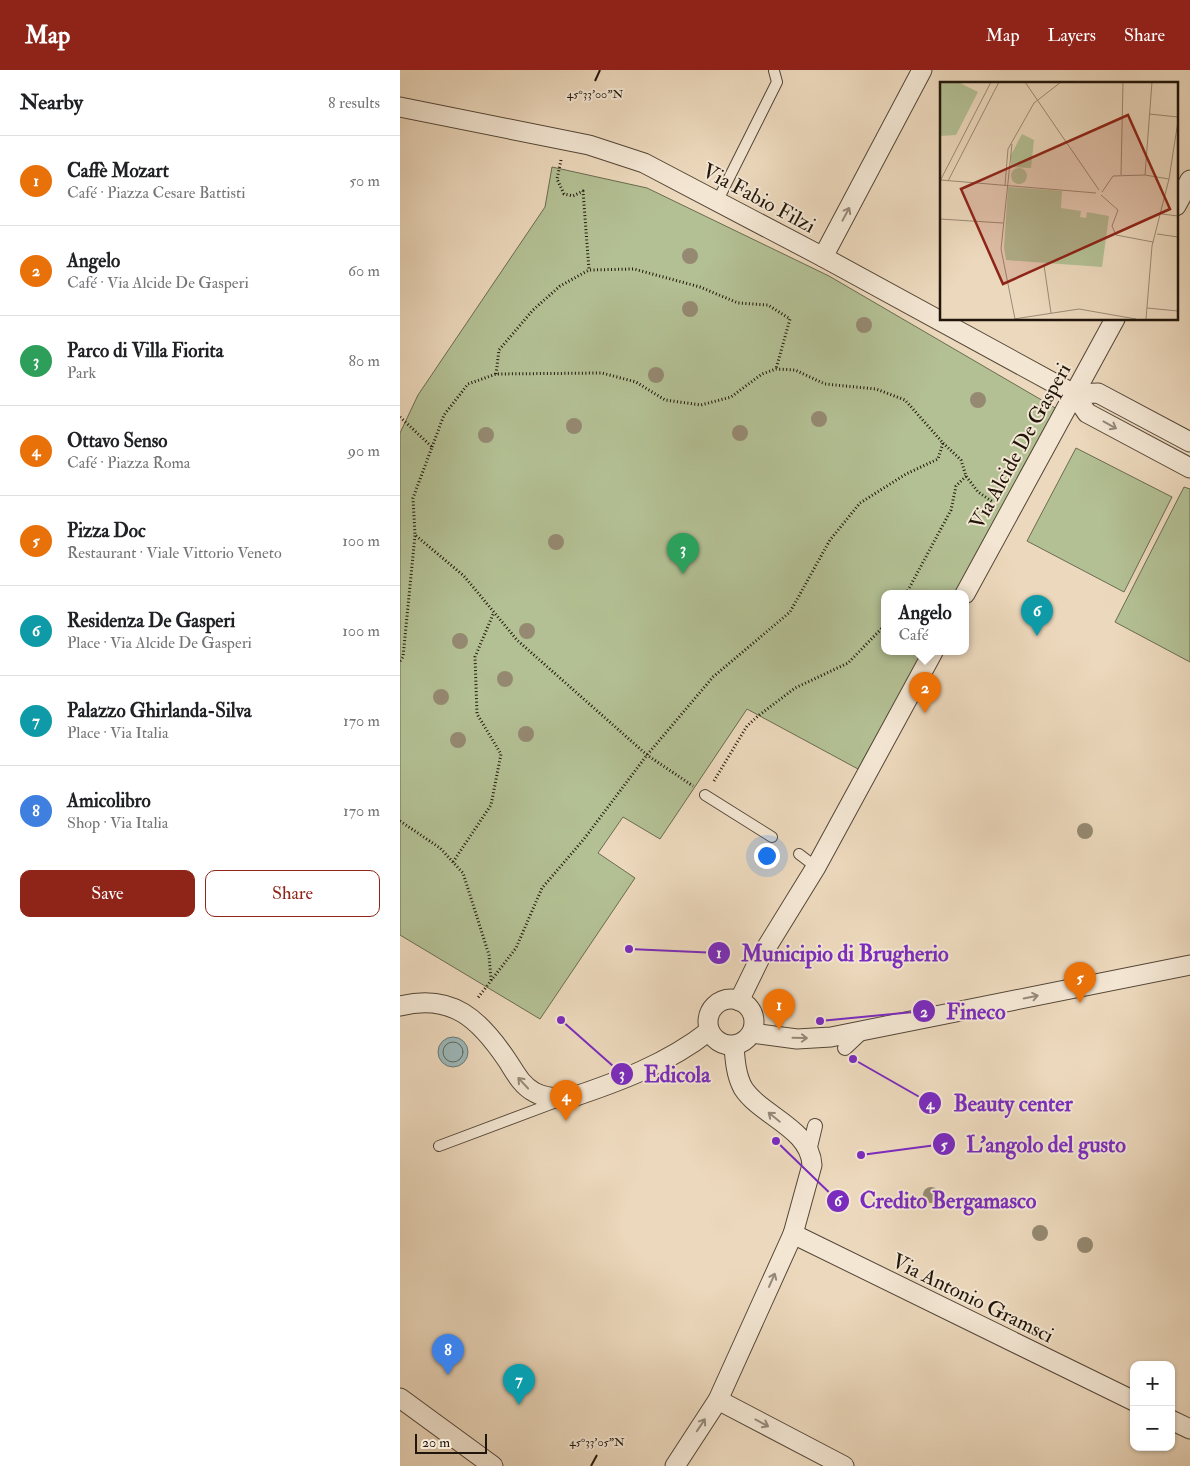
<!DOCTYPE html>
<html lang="en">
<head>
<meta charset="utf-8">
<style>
	body { margin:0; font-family:"IM FELL Double Pica",serif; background:#f2f2f2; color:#202124 }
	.controls { position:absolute; right:15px; bottom:15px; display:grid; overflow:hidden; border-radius:10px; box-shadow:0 1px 4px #0004 }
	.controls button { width:45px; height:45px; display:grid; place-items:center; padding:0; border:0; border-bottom:1px solid #e0e0e0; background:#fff; color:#202124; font:25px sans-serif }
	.scale { position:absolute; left:15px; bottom:12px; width:72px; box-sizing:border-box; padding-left:5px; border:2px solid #21160b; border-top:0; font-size:14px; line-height:18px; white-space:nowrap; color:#21160b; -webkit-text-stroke:4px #f3e6d3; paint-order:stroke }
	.you { position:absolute; left:366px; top:785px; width:18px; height:18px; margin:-12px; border:4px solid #fff; border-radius:50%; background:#1a73e8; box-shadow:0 0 0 8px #1a73e833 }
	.badge { display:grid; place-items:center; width:32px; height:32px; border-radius:50%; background:#8f2418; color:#fff; font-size:16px; font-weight:700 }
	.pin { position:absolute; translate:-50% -41px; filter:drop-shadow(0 1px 2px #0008) }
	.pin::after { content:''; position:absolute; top:26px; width:18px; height:15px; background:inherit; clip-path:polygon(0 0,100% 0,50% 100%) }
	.popup { position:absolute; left:481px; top:520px; width:88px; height:65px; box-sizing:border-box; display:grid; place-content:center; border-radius:10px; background:#fff; filter:drop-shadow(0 1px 4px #0005); font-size:16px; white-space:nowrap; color:#757577 }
	.popup b { font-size:19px; color:#202124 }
	.popup::after { content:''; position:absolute; left:50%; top:100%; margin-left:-10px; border:10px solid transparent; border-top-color:#fff }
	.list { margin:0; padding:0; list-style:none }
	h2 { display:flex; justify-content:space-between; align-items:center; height:65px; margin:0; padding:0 20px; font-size:21px }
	h2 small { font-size:16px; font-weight:400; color:#757577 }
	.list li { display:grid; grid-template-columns:32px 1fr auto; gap:15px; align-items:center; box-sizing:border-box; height:90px; padding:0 20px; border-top:1px solid #e0e0e0 }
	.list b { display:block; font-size:19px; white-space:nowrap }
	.list p { margin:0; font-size:16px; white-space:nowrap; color:#757577 }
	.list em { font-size:16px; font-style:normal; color:#757577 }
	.actions { display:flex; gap:10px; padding:15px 20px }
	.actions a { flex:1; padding:11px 0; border:1px solid #8f2418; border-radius:10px; text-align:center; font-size:18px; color:#8f2418 }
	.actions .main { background:#8f2418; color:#fff }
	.map { position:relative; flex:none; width:790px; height:1396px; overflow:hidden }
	header { display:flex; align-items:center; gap:30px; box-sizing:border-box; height:70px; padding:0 25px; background:#8f2418; color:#fff }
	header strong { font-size:24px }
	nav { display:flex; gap:28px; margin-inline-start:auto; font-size:18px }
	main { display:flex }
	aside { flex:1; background:#fff }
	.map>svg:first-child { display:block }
</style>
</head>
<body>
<header>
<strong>Map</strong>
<nav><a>Map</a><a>Layers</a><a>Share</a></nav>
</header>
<main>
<aside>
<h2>Nearby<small>8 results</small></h2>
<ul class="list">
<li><span class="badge" style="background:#e8710a">1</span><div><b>Caffè Mozart</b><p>Café · Piazza Cesare Battisti</p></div><em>50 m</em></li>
<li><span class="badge" style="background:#e8710a">2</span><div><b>Angelo</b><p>Café · Via Alcide De Gasperi</p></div><em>60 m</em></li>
<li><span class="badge" style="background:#2e9e5b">3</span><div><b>Parco di Villa Fiorita</b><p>Park</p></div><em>80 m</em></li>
<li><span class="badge" style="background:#e8710a">4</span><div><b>Ottavo Senso</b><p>Café · Piazza Roma</p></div><em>90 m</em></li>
<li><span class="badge" style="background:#e8710a">5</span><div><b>Pizza Doc</b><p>Restaurant · Viale Vittorio Veneto</p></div><em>100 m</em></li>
<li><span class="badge" style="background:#0f9aa8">6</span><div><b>Residenza De Gasperi</b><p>Place · Via Alcide De Gasperi</p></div><em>100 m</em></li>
<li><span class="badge" style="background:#0f9aa8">7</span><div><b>Palazzo Ghirlanda-Silva</b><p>Place · Via Italia</p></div><em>170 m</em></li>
<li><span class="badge" style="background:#3f7fe0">8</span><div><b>Amicolibro</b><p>Shop · Via Italia</p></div><em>170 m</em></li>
</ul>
<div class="actions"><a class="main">Save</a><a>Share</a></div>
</aside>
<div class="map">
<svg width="790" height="1396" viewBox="0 0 790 1396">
	<rect width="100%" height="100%" fill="#ecd8bc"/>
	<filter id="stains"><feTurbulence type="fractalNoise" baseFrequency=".004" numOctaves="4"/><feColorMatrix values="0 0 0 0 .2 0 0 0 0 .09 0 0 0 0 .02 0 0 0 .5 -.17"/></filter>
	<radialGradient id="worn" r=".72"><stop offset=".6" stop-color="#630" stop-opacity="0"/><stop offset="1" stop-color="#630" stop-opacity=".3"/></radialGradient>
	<!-- green -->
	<g fill="#b3c094" stroke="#6a6b50">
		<polygon points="152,97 247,118 429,206 657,339 555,524 485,524 485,582 523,582 458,699 347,639 260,769 223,747 198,783 235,808 140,949 0,865 0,363 18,325 145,137"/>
		<polygon points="676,378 772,427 724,522 627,471"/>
		<polygon points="784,417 790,419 790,592 715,552"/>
	</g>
	<!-- water -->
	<circle fill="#9cb8ba" stroke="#6b7774" cx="53" cy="982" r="15"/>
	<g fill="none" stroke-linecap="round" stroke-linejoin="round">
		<!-- shore -->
		<circle stroke="#5e6762" stroke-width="1" cx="53" cy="982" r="10"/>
		<!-- service casing -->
		<g stroke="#544637" stroke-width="12">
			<g id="service">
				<polyline points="317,132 377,12 374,1"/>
				<polyline points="305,725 372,767"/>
				<polyline points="399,784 416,797"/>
				<polyline points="39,1076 159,1031"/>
			</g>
		</g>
		<!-- pedestrian casing -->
		<g stroke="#544637" stroke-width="16">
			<g id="pedestrian">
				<polyline points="445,978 463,961"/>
				<polyline points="409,1081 415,1056"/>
			</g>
		</g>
		<!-- minor casing -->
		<g stroke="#544637" stroke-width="21">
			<g id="minor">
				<polyline points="0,37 189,75 244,93 423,187 674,324 687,343 790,398"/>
				<polyline points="776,136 790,110"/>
				<polyline points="423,187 522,0"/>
				<polyline points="674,324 698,323 790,372"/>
				<polyline points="565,524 715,249"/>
				<circle cx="331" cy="952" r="23"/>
				<polyline points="339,931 360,888 416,797 533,582"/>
				<path d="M0,936C53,923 80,950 107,990C115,1002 121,1015 134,1022C144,1028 156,1028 167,1029C218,1012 267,994 309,961"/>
				<polyline points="352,963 397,969 431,967 790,895"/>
				<polyline points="393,1164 734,1331"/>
				<polyline points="0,1328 93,1396"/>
				<polyline points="318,1330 444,1396"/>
				<polyline points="771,1350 790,1359"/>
				<path d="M275,1396L318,1330L393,1164L412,1095C410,1058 361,1046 343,1018C336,1005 335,990 334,976"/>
			</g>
		</g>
		<!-- path -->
		<g stroke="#21160b" stroke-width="3" stroke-dasharray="1 2.5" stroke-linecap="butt">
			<polyline points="161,90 157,109 164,124 173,126 183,121 189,200"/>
			<polyline points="96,304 99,280 133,240 160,216 189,200 234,199 300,217 338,233 368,235 390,249 376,299"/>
			<polyline points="0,347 32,377 13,428 15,465 64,506 117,570 247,685 293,716"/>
			<polyline points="543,373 561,390 566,406 578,422 593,432"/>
			<polyline points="32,377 44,345 68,314 96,304 202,303 236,312 265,330 301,335 331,327 362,304 376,299 395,300 425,314 476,319 505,330 543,373 538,389 506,404 460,433 430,470 390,542 313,607 247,685 184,769 142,818 116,878 77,929"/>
			<polyline points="506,524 551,440 556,416 566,406"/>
			<polyline points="0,591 3,587 15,465"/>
			<polyline points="314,711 347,656 358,646 395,618 448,593 485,555"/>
			<polyline points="0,751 40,778 63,803 89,885 91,910"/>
			<polyline points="53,792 91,735 101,684 77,644 75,587 94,542"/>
		</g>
		<!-- service -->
		<use href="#service" stroke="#f3e6d3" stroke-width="10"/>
		<!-- pedestrian -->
		<use href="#pedestrian" stroke="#f3e6d3" stroke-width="14"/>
		<!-- minor -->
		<use href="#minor" stroke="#f3e6d3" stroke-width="19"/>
	</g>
	<!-- trees -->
	<g fill="#958971">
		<circle cx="290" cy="186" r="8"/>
		<circle cx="290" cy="239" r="8"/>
		<circle cx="464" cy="255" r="8"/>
		<circle cx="256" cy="305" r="8"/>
		<circle cx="578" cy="330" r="8"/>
		<circle cx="419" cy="349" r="8"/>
		<circle cx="174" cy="356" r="8"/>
		<circle cx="340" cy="363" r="8"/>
		<circle cx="86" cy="365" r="8"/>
		<circle cx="156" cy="472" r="8"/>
		<circle cx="127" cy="561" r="8"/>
		<circle cx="60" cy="571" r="8"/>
		<circle cx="105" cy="609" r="8"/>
		<circle cx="41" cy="627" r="8"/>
		<circle cx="126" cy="664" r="8"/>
		<circle cx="58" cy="670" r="8"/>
		<circle cx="685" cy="761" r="8"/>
		<circle cx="531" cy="1125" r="8"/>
		<circle cx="640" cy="1163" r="8"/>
		<circle cx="685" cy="1175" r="8"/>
	</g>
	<!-- one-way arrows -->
	<defs><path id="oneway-shaft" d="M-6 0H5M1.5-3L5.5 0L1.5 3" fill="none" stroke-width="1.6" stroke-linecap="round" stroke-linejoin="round" transform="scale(1.25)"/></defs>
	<g stroke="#948879">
		<use href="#oneway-shaft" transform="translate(446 144) rotate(-62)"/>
		<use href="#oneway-shaft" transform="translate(710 355) rotate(29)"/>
		<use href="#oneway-shaft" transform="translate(631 927) rotate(-11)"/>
		<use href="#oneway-shaft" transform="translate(400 968) rotate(1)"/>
		<use href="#oneway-shaft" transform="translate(123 1013) rotate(-133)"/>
		<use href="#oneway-shaft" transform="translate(374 1047) rotate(-141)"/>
		<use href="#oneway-shaft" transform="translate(372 1210) rotate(-66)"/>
		<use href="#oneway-shaft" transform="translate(362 1353) rotate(28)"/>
		<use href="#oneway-shaft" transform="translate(301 1355) rotate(-56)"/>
	</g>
	<!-- ticks -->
	<path fill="none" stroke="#21160b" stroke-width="2" d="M195,11L200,0M191,1396L197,1385"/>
	<g text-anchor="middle" stroke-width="4" stroke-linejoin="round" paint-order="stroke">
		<!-- street labels -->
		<g font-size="21" fill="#21160b" stroke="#f3e6d3">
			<text transform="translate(359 128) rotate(28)" y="7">Via Fabio Filzi</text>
			<text transform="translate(620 376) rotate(-61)" y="7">Via Alcide De Gasperi</text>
			<text transform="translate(573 1228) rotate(26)" y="7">Via Antonio Gramsci</text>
		</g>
	</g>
	<!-- overview -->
	<g transform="translate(540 12)">
		<rect width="238" height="238" fill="#ecd8bc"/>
		<path d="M0,0H18L38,10L16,53L0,54ZM82,52L94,58L91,86L71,85V73ZM71 94a8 8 0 1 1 16 0a8 8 0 1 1-16 0ZM68,105L122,109L121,126L141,129L140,135L146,136L147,130L169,134L162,185L66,178L64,166Z" fill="#b3c094"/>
		<path fill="none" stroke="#9b8a75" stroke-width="1" d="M85,0L159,108M209,32L238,35M72,62L61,167L75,237M181,93L183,0M205,93L212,0M1,98L156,111M0,99L51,0M8,99L59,0M65,103L68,67L94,21L121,0M162,110L173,94L205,93L229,97M161,113L178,128L172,144L176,153L213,160M222,132L238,134M0,137L63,141M217,152L238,155M104,183L111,231M207,226L238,229M74,237L139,227L196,237M206,237L212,164L229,97L238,39"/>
		<path fill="#8f2418" fill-opacity="0.15" stroke="#8f2418" stroke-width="2.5" d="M188,33L230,127L63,202L21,107Z"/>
		<rect width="238" height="238" fill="none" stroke="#21160b" stroke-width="2.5"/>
	</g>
	<g font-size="12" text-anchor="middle" fill="#21160b" stroke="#f3e6d3" stroke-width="4" stroke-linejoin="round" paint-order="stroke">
		<text x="195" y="28">45°33'00"N</text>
		<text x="197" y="1376">45°33'05"N</text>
	</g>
	<!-- callouts -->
	<path fill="none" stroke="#7b2cbf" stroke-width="2" d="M229 879L319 883M420 951L524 941M161 950L222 1004M453 989L530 1033M461 1085L544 1074M376 1071L438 1131"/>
	<g fill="#7b2cbf" stroke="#f3e6d3" stroke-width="2">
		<circle cx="229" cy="879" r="5"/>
		<circle cx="420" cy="951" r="5"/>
		<circle cx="161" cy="950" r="5"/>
		<circle cx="453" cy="989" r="5"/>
		<circle cx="461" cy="1085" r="5"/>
		<circle cx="376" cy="1071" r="5"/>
		<circle cx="319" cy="883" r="12"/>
		<circle cx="524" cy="941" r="12"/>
		<circle cx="222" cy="1004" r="12"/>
		<circle cx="530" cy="1033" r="12"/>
		<circle cx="544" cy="1074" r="12"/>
		<circle cx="438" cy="1131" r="12"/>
	</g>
	<g font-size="15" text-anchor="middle" font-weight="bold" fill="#fff">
		<text x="319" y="888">1</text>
		<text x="524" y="947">2</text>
		<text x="222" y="1009">3</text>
		<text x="530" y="1039">4</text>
		<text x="544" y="1080">5</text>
		<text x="438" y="1136">6</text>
	</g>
	<g font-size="22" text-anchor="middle" font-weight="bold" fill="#7b2cbf" stroke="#f3e6d3" stroke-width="4" stroke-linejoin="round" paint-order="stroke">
		<text x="445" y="891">Municipio di Brugherio</text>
		<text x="576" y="949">Fineco</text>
		<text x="277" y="1012">Edicola</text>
		<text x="613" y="1041">Beauty center</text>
		<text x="646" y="1082">L'angolo del gusto</text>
		<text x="548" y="1138">Credito Bergamasco</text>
	</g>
	<rect width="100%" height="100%" filter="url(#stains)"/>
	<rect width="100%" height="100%" fill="url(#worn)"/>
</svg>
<div class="controls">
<button>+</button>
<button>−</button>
</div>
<div class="scale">20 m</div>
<div class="you"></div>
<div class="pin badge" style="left:379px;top:960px;background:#e8710a">1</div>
<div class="pin badge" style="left:525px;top:643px;background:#e8710a">2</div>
<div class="popup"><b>Angelo</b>Café</div>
<div class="pin badge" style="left:283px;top:504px;background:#2e9e5b">3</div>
<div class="pin badge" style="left:166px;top:1051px;background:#e8710a">4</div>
<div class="pin badge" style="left:680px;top:933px;background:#e8710a">5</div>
<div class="pin badge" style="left:637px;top:566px;background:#0f9aa8">6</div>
<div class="pin badge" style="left:119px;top:1335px;background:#0f9aa8">7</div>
<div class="pin badge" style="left:48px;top:1305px;background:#3f7fe0">8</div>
</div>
</main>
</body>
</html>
